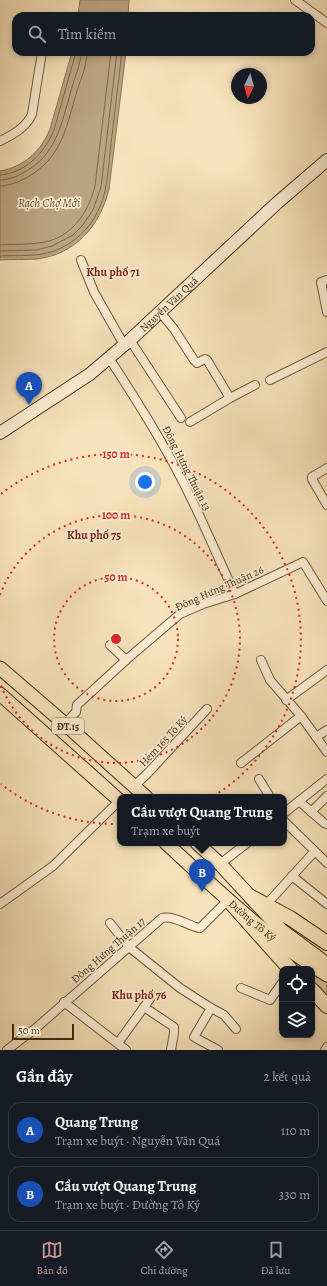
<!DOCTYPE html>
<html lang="vi">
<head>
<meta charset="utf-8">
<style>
	body { margin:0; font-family:Alegreya,serif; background:#242831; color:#f1f3f6 }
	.controls { position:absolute; right:12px; bottom:12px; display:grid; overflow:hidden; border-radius:8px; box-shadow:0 2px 6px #0003 }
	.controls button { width:36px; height:36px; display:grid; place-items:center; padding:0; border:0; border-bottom:1px solid #363941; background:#171b24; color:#f1f3f6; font:20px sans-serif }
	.compass { position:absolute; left:231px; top:68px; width:36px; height:36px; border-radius:50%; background:#171b24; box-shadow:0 2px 6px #0003; rotate:186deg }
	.scale { position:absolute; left:12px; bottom:10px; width:62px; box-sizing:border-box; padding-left:4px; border:2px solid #432c0e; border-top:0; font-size:11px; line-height:14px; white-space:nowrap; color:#432c0e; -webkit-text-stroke:3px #faecd3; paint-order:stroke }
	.you { position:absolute; left:145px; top:482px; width:14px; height:14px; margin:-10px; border:3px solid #fff; border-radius:50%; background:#1a73e8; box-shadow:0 0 0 6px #1a73e833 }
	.badge { display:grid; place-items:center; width:26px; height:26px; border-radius:50%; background:#c59692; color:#fff; font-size:13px; font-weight:700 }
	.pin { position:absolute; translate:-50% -33px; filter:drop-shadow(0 1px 2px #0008) }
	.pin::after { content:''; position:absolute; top:21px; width:14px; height:12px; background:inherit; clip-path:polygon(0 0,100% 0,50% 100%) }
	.popup { position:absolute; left:117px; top:794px; width:170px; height:52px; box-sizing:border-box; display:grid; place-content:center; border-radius:8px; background:#171b24; filter:drop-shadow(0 1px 3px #0005); font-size:13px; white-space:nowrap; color:#9ea1a6 }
	.popup b { font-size:15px; color:#f1f3f6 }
	.popup::after { content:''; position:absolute; left:50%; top:100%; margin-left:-8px; border:8px solid transparent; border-top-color:#171b24 }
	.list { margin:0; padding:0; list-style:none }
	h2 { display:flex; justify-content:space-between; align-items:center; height:52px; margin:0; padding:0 16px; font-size:17px }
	h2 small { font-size:13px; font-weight:400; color:#9ea1a6 }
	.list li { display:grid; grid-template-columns:26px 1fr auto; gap:12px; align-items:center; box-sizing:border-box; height:56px; margin:0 8px 8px; padding:0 8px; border:1px solid #363941; border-radius:12px }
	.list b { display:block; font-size:15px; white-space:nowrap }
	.list p { margin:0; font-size:13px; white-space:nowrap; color:#9ea1a6 }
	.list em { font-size:13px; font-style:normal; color:#9ea1a6 }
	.icon { flex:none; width:22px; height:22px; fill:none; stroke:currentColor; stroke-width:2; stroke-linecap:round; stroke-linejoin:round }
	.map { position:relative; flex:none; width:327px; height:1050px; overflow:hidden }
	.search { position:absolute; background:#171b24; box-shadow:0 2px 6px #0003; left:12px; right:12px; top:12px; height:44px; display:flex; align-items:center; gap:10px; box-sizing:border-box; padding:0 14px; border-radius:12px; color:#9ea1a6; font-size:15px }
	.sheet { height:180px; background:#171b24 }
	nav { display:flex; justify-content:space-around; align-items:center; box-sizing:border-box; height:56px; border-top:1px solid #363941; background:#171b24; font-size:11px; color:#9ea1a6 }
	nav a { display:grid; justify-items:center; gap:2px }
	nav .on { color:#c59692 }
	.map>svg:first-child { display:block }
</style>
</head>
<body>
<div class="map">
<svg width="327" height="1050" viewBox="0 0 327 1050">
	<rect width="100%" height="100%" fill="#f7e2bb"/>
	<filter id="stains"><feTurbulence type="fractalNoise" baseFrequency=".005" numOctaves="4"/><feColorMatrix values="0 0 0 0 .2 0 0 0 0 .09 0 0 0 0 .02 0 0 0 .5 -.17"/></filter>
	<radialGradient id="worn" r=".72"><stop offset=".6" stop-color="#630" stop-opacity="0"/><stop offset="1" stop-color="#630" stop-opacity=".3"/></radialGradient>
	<!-- green -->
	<polygon fill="#d8c39e" stroke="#8e7856" points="288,951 327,979 327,995 312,980 312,969 301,969 285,953"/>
	<!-- water -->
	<g fill="#baa480" stroke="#8a7452">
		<polygon points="80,0 129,0 128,16 78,16"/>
		<path d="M72,52H126L109,189C100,226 76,254 37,259C25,260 12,259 0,260V171C24,167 41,151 50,129Z"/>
	</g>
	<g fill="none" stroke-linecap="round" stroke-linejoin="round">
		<!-- shore -->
		<g stroke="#7e6847" stroke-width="1">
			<path d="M0,175C26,173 45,152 54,130L76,52"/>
			<path d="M0,180C8,180 16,177 23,173C57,155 61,124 71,91C74,78 81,65 81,52"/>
			<path d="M0,186C9,186 18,182 26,178C61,159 66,129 76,94C80,81 87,66 87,52"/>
			<path d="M0,245C16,244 34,245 49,241C74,234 89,210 95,186L111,52"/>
			<polyline points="0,251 36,250 52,246 73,235 82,226 93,210 101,187 117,52"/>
			<path d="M0,256C18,255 37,257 54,251C73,244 90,229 98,211C107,193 108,172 110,152C114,118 118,85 122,52"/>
		</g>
		<!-- minor casing -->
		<g stroke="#705a39" stroke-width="10">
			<g id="minor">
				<polyline points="295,0 327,23"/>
				<path d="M0,141C13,135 27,127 32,114L42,52"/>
				<polyline points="81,260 94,292 124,345"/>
				<polyline points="327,280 321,282 327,312"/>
				<polyline points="160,312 174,329 194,360 197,363 205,359 207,360 230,398"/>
				<polyline points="130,340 181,418"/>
				<path d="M109,358C139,404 168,450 192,500C207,531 220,562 235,594"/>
				<polyline points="270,380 327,352"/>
				<polyline points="190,422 230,398 255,385"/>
				<polyline points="327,468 312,477 312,479 327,505"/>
				<polyline points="110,645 126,660"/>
				<polyline points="261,660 270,680 301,716 327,752"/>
				<polyline points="286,700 327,670"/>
				<polyline points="65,724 76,712 77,705 126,660 180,614 203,604 235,594 303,562 327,601"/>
				<polyline points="316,737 327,730"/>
				<polyline points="241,763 301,716"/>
				<polyline points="259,779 270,797"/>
				<polyline points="134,786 147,774 207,709"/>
				<polyline points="299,801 324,823 327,824"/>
				<polyline points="311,812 327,796"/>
				<polyline points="284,813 327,779"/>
				<polyline points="284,821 327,863"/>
				<polyline points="220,864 247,843"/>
				<polyline points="292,876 327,904"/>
				<polyline points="0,904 53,866 120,800"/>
				<polyline points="266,905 314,852"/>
				<polyline points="110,923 129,947 180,988 211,1008 194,1037 218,1050"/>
				<polyline points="241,988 270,1000 282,983"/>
				<polyline points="64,1002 126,1050"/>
				<polyline points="144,1007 174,1027 174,1033 171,1050"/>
				<polyline points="211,1008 224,1015 236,1029"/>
				<polyline points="118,1043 152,996"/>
				<path d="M7,1050L36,1028L162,918C174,915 188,926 200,928L228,900"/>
				<polyline points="325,1050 327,1047"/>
			</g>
		</g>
		<!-- secondary casing -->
		<g stroke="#432c0e" stroke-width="14">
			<g id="secondary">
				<path id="s1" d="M0,433L90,374L130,340L277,203L327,160"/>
			</g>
		</g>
		<!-- primary casing -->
		<g stroke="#432c0e" stroke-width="15">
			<g id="primary">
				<polyline points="0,668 65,724 146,797"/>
				<polyline points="0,694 120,801"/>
				<path id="s2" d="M166,843C217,890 268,939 327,975"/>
				<polyline points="197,843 220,864 281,930 327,964"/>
			</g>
		</g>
		<!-- trunk casing -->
		<g stroke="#432c0e" stroke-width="16">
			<g id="trunk">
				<polyline points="251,897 290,918 327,943"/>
				<polyline points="232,904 290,969"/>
				<polyline points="312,990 327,1006"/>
			</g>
		</g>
		<!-- minor -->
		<use href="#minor" stroke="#faecd3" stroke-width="8"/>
		<!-- secondary -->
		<use href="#secondary" stroke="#faecd3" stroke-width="12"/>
		<!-- primary -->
		<use href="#primary" stroke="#f7e2bb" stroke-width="13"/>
		<!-- trunk -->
		<use href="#trunk" stroke="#f7e2bb" stroke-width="14"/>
	</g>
	<!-- distance rings -->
	<g fill="none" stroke="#d62828" stroke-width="2" stroke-dasharray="2 4">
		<circle cx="116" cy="639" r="62"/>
		<path d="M0 595A124 124 0 1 1 0 683"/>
		<path d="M1 494A185 185 0 1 1 1 784"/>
	</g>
	<g text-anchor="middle" stroke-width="3.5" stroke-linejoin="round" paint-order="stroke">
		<!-- shield labels -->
		<rect fill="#faecd3" stroke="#7a6649" stroke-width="1" x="52" y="718" width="32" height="16" rx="3"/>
		<g font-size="10" font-weight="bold" fill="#432c0e">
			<text x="68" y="730">ĐT.15</text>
		</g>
		<!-- street labels -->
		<g font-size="11" fill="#432c0e" stroke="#faecd3">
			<text dy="4" stroke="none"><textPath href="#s1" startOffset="213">Nguyễn Văn Quá</textPath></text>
			<text transform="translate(187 468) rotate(63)" y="4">Đông Hưng Thuận 13</text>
			<text transform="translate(219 588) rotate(-24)" y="4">Đông Hưng Thuận 26</text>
			<text transform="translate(163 741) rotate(-47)" y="4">Hẻm 165 Tô Ký</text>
			<text dy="4" stroke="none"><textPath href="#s2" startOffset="116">Đường Tô Ký</textPath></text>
			<text transform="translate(108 950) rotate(-41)" y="4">Đông Hưng Thuận 17</text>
		</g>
		<!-- water labels -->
		<g font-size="12" font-style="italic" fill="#675030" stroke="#faecd3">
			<text x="49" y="207">Rạch Chợ Mới</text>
		</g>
		<!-- neighbourhood labels -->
		<g font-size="12" font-weight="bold" fill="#7a1f14" stroke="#faecd3">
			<text x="113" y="276">Khu phố 71</text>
			<text x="94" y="539">Khu phố 75</text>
			<text x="139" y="999">Khu phố 76</text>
		</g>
	</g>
	<circle cx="116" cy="639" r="6" fill="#d62828" stroke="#faecd3" stroke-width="2"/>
	<g font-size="12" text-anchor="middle" font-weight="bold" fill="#d62828" stroke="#faecd3" stroke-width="3.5" stroke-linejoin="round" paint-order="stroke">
		<text x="116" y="458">150 m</text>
		<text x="116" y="519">100 m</text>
		<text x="116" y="581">50 m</text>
	</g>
	<rect width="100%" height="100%" filter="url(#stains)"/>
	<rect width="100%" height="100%" fill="url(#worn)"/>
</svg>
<div class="controls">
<button><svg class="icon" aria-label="locate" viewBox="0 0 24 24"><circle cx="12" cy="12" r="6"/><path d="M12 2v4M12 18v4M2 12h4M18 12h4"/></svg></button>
<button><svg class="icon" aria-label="layers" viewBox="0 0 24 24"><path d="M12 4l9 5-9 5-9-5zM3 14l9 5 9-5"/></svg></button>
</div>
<svg class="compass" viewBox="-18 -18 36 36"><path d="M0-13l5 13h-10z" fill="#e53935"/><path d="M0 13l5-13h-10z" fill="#9ea1a6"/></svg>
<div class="scale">50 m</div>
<div class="you"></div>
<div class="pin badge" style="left:29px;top:405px;background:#1a4fb4">A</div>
<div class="pin badge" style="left:202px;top:892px;background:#1a4fb4">B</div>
<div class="popup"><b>Cầu vượt Quang Trung</b>Trạm xe buýt</div>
<div class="search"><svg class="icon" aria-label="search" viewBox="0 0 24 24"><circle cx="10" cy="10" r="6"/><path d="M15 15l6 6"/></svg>Tìm kiếm</div>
</div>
<section class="sheet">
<h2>Gần đây<small>2 kết quả</small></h2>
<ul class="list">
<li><span class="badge" style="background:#1a4fb4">A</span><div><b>Quang Trung</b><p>Trạm xe buýt · Nguyễn Văn Quá</p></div><em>110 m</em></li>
<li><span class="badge" style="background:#1a4fb4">B</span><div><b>Cầu vượt Quang Trung</b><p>Trạm xe buýt · Đường Tô Ký</p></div><em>330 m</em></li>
</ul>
</section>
<nav>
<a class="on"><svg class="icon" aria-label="map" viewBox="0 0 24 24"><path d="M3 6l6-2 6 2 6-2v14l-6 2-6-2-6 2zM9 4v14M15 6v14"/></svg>Bản đồ</a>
<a><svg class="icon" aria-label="directions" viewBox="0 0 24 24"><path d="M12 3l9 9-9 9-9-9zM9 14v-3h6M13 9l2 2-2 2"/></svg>Chỉ đường</a>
<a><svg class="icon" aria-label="saved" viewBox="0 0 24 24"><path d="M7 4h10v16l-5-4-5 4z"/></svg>Đã lưu</a>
</nav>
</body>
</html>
